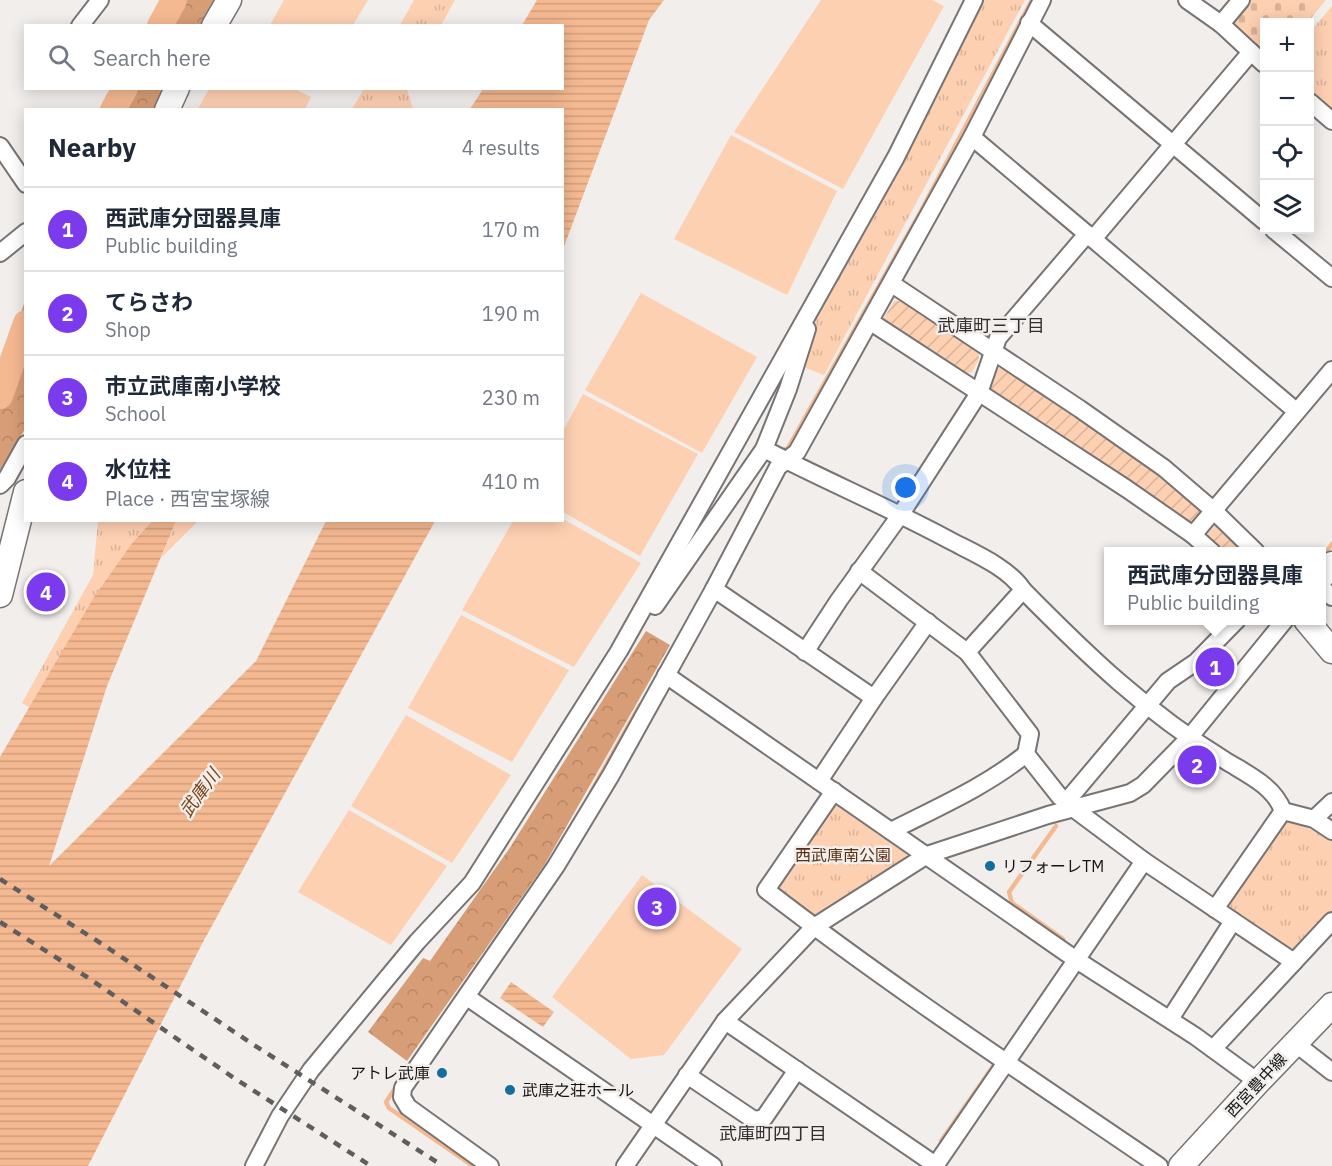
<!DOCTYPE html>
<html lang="en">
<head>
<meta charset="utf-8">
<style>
	body { margin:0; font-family:"IBM Plex Sans","Noto Sans JP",sans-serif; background:#f2f2f3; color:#1f2937 }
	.controls { position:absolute; right:18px; top:18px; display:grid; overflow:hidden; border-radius:0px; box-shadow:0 3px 15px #0003 }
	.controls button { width:54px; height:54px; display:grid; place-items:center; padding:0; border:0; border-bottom:2px solid #e0e1e3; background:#fff; color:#1f2937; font:30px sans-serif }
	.you { position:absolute; left:906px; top:488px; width:21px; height:21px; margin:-15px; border:4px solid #fff; border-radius:50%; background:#1a73e8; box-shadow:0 0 0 9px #1a73e833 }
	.badge { display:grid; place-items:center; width:39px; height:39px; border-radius:50%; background:#7c3aed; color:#fff; font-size:20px; font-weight:700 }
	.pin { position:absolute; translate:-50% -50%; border:3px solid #fff; box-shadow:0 2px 6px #0006 }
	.popup { position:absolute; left:1104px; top:547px; width:222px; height:78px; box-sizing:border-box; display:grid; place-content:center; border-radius:0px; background:#fff; filter:drop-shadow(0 2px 4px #0005); font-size:20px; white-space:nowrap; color:#747a83 }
	.popup b { font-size:22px; color:#1f2937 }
	.popup::after { content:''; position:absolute; left:50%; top:100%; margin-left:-12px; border:12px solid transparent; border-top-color:#fff }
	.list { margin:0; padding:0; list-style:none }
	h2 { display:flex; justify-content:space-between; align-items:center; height:78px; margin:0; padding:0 24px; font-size:26px }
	h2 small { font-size:20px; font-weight:400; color:#747a83 }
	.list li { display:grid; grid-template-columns:39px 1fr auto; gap:18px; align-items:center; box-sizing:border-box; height:84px; padding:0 24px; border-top:2px solid #e0e1e3 }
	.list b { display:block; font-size:22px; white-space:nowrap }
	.list p { margin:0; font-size:20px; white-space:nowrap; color:#747a83 }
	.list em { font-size:20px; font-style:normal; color:#747a83 }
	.icon { flex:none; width:33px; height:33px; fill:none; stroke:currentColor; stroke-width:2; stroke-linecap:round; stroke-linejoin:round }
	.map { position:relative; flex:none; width:1332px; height:1166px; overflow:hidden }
	.search { position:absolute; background:#fff; box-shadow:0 3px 15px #0003; left:24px; top:24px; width:540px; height:66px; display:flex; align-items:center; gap:15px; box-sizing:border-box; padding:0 21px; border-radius:0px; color:#747a83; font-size:22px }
	.panel { position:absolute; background:#fff; box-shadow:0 3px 15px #0003; left:24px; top:108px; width:540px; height:414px; border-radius:0px }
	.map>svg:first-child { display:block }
</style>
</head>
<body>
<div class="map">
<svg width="1332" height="1166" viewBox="0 0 1332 1166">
	<defs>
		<pattern id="grass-tufts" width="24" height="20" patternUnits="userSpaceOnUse" patternTransform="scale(1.5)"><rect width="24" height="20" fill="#fed0b2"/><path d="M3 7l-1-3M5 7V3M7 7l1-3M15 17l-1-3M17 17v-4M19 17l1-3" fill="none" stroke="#d9b298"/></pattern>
		<pattern id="forest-crowns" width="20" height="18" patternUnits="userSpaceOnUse" patternTransform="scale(1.5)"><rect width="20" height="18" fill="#d79d76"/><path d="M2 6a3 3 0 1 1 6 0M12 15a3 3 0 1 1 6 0" fill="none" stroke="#b88665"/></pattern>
		<pattern id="cemetery-stones" width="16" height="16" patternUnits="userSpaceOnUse" patternTransform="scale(1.5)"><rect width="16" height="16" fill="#fed0b2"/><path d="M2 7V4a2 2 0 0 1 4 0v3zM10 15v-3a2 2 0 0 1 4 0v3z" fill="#d9b298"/></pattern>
		<pattern id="garden-furrows" width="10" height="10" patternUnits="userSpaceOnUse" patternTransform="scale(1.5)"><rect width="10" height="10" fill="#fed0b2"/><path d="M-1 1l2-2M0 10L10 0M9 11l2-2" fill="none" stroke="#d9b298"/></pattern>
		<pattern id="water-rules" width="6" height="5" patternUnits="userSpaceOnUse" patternTransform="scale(1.5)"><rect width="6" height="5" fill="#f5b991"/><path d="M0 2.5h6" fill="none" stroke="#d19e7c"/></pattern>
	</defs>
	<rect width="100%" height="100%" fill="#f1eeec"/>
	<!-- grass -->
	<g fill="url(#grass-tufts)">
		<polygon points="414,0 455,0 441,25 400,25"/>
		<polygon points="984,0 1025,0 824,375 803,367 820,305 916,139"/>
		<polygon points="1332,6 1332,113 1310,94 1310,32"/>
		<polygon points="364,89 407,89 413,109 352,109"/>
		<polygon points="98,521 152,521 133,542 30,708 22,703 93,575"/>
		<polygon points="176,521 198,521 161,558"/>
		<polygon points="834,802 841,802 907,853 906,859 813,918 773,891"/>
		<polygon points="1291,817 1303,826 1332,839 1332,916 1296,954 1226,909 1226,904 1282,818"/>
	</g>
	<!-- forest -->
	<g fill="url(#forest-crowns)">
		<polygon points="180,0 220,0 204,25 163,26"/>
		<polygon points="121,89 170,89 159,109 107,110"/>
		<polygon points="25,301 25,429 0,470 0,372"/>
		<polygon points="646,631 670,645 545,864 407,1061 368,1032 423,958 430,961 511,846"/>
	</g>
	<!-- cemetery -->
	<polygon fill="url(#cemetery-stones)" points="1249,0 1326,0 1308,22 1264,22 1264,55 1233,28 1232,20"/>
	<!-- garden -->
	<g fill="url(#garden-furrows)">
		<polygon points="894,301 905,301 978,350 979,359 972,372 964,375 886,326 884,318"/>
		<polygon points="1005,368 1144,464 1197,505 1200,512 1193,522 1185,523 992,394 990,384 995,369"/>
		<polygon points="1215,526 1222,526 1247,551 1221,551 1207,539 1208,533"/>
	</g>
	<!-- pitch -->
	<g fill="#fed0b2">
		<polygon points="284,0 368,0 353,25 270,25"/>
		<polygon points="821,0 932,0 944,6 843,189 734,132"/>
		<polygon points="209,89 295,89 311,97 305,109 198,109"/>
		<polygon points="731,135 837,191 787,295 674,239"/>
		<polygon points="641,293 757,357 702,453 585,390"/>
		<polygon points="583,394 698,454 640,556 563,512 563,431"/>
		<polygon points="563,519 641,563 574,667 462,610 513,521 562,520"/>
		<polygon points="461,615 569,670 512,762 408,708"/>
		<polygon points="406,715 511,775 452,863 351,806"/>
		<polygon points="349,810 447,866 391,945 298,892"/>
		<polygon points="642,875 742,949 664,1055 631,1059 552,997"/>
	</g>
	<!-- water -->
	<g fill="url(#water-rules)">
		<polygon points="537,0 664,0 649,20 563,249 562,110 470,109 483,89 562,88 562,26 522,25"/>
		<polygon points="152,521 176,521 107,686 49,866 256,661 326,521 435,521 203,942 88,1166 0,1166 0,757 94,597 133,542"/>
		<polygon points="511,982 554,1012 543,1027 500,998"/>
	</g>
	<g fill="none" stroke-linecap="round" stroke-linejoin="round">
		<!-- stream -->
		<g stroke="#f5b991" stroke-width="4.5">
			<polyline points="781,451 788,448 921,211 1032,0"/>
			<polyline points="1322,557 1332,544"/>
			<polyline points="591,792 640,705"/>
			<polyline points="1056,826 1009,892 1012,903 1063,939 1064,942"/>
			<polyline points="398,1084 386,1102 389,1108 473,1166"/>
			<polyline points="943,1148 941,1141 994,1065"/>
		</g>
		<!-- river -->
		<g stroke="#f5b991" stroke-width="26">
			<polyline points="160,26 174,0"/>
			<polyline points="113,110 125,88"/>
			<polyline points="0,396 26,323"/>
		</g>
		<!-- street casing -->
		<g stroke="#777473" stroke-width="20">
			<g id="street">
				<polyline points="1187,0 1221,24 1264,64"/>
				<polyline points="1029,23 1264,221"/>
				<polyline points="1221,24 1241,0"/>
				<polyline points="80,26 100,0"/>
				<polyline points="1310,102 1332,121"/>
				<polyline points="972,137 1093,239 1251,52"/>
				<polyline points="0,146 26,184"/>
				<polyline points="1274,230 1332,278"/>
				<polyline points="1093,239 1296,411"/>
				<polyline points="0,253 26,232"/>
				<polyline points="892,284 1080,409 1164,468 1213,510 1256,552"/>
				<polyline points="871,322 1127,489 1193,535 1212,552"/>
				<path d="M764,449C826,481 890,508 951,541C974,553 1009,568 1023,590C1087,655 1147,713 1226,761C1247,774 1274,786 1283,811L1314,819L1332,831"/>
				<polyline points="0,485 7,478 26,444"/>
				<polyline points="1193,535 1332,370"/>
				<polyline points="859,571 967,652 1030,734 1026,754 1060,797 1073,808 1144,861 1294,962"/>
				<polyline points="1322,588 1332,597"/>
				<polyline points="714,589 874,698 819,781"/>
				<polyline points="655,606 764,449 788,389 807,329"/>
				<polyline points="805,652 839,600 901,514 979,393 998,338 1087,234"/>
				<polyline points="967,652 1023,590"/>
				<polyline points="666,675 1075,959 1195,1036 1258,1082"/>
				<polyline points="874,698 928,622"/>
				<path d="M834,791L766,890C893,988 1027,1076 1159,1166"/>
				<polyline points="1066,802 1168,681 1196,662 1237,620"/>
				<polyline points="1314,819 1332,802"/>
				<path d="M891,831C938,807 985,787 1026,754"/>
				<polyline points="1215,909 1283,811"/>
				<polyline points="467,997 713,1166"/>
				<polyline points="1170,1019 1233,921"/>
				<polyline points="725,1021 937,1166"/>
				<polyline points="1295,1043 1332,1072"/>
				<polyline points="1213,1049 1332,921"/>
				<polyline points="687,1075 754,1120 764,1118 797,1070"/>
				<polyline points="254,1166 280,1116 311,1070 417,942 472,883 619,651 896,157 974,0"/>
				<polyline points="490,1166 408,1107 402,1097 403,1088 556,866 611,775 714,589 778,467 797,452 972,137 1042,0"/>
				<polyline points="625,1166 725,1021 814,927 927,855 1048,815 1130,793 1143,785 1189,738 1285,620"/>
				<polyline points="935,1166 1144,861"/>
			</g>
		</g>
		<!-- secondary casing -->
		<g stroke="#777473" stroke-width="27">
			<g id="secondary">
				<polyline points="214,26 229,0"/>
				<polyline points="167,110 177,88"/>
				<polyline points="1322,576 1332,564"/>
				<polyline points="0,595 26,492"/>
				<polyline points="1306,620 1332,651"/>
				<polyline points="1181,1166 1258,1082 1332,1005"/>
			</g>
		</g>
		<!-- street -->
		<use href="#street" stroke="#fff" stroke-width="16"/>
		<!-- secondary -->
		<use href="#secondary" stroke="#fff" stroke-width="24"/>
		<!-- rail -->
		<g stroke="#605e5d" stroke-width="4.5" stroke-dasharray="8 8" stroke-linecap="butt">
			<polyline points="0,879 102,944 254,1045 443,1166"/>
			<polyline points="0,922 87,977 234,1078 371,1166"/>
		</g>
	</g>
	<!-- markers -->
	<g fill="#146d9c" stroke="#f1eeec" stroke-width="2">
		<circle cx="990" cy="866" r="6"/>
		<circle cx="442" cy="1073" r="6"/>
		<circle cx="510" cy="1090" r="6"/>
	</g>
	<g text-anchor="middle" stroke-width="5" stroke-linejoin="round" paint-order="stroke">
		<!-- park labels -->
		<g font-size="16" fill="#583114" stroke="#f1eeec">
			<text x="843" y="861">西武庫南公園</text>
		</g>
		<!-- poi labels -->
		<g font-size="16" fill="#161514" stroke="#f1eeec" text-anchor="start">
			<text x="1002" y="872">リフォーレTM</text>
			<text x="430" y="1079" text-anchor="end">アトレ武庫</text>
			<text x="522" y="1096">武庫之荘ホール</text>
		</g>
		<!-- street labels -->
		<g font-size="16" fill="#161514" stroke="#f1eeec">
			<text transform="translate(1256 1085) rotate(-47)" y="6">西宮豊中線</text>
		</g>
		<!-- neighbourhood labels -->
		<g font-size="18" fill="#312e2d" stroke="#f1eeec">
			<text x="991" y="332">武庫町三丁目</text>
			<text x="773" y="1140">武庫町四丁目</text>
		</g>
		<!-- water labels -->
		<g font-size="18" font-style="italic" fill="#7a4317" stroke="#f1eeec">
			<text transform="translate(200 793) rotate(-54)" y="6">武庫川</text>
		</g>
	</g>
</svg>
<div class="controls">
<button>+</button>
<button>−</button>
<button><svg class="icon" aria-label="locate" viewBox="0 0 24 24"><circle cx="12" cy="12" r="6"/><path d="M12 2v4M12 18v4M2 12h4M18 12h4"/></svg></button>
<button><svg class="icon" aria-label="layers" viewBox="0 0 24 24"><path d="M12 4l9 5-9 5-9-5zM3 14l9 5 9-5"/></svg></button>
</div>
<div class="you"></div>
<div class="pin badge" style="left:1215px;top:667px">1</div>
<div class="popup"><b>西武庫分団器具庫</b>Public building</div>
<div class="pin badge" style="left:1197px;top:765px">2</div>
<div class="pin badge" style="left:657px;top:907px">3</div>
<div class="pin badge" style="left:46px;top:592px">4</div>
<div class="search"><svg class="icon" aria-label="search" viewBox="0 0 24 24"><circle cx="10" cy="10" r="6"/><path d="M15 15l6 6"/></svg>Search here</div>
<section class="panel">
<h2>Nearby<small>4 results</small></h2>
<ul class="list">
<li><span class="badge">1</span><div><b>西武庫分団器具庫</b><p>Public building</p></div><em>170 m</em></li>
<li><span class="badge">2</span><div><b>てらさわ</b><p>Shop</p></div><em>190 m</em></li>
<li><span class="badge">3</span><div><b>市立武庫南小学校</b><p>School</p></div><em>230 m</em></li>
<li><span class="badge">4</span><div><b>水位柱</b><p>Place · 西宮宝塚線</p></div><em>410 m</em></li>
</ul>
</section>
</div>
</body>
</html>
